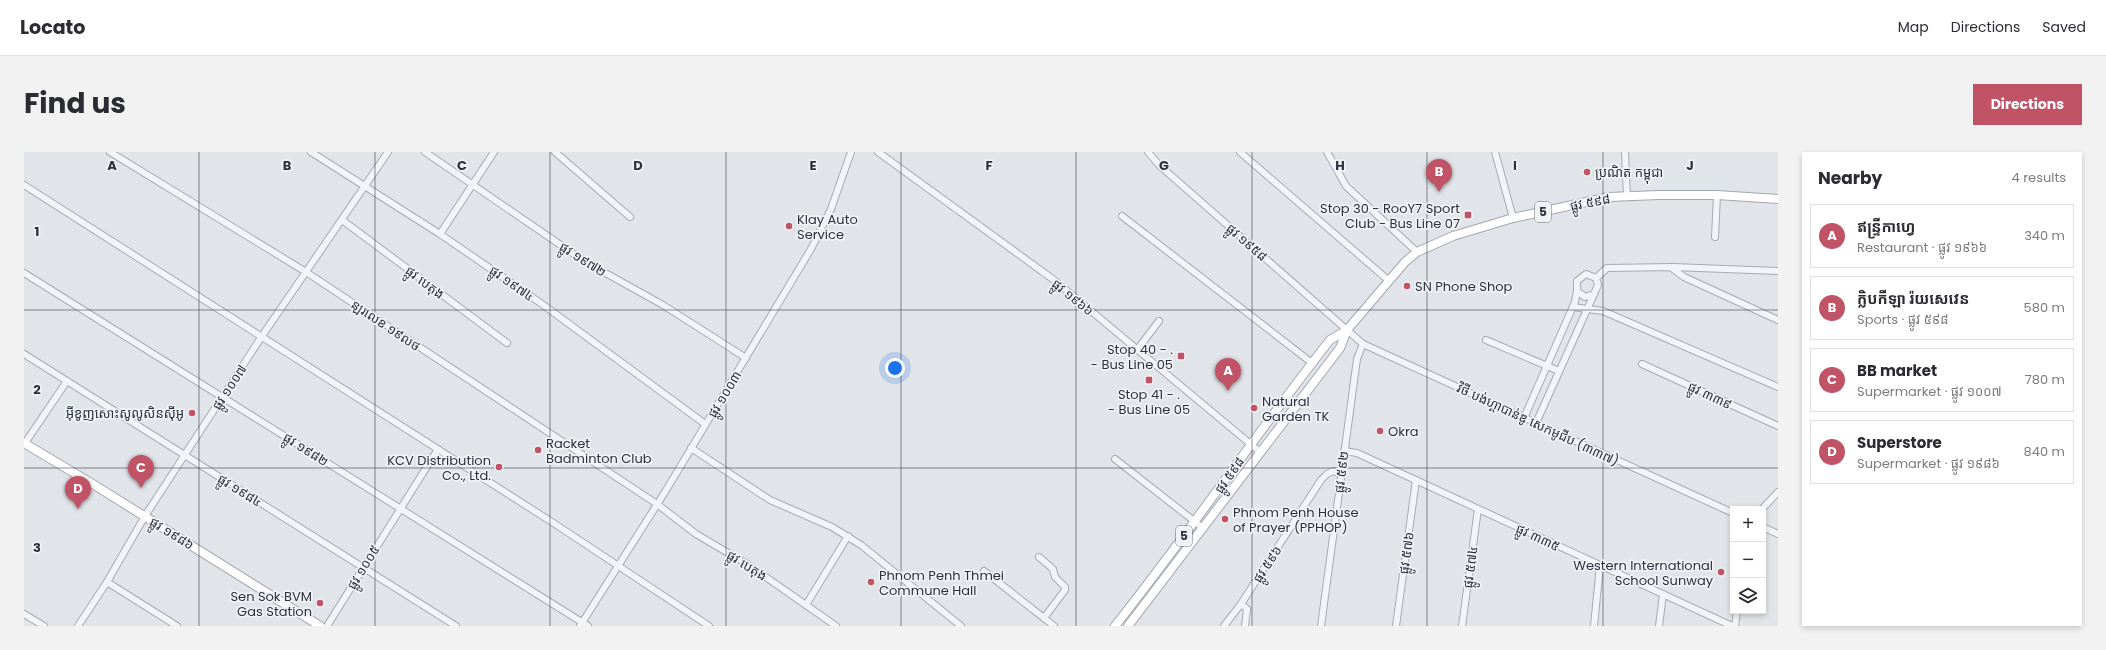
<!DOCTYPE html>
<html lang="en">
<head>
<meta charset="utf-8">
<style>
	body { margin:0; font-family:Poppins,"Noto Sans Khmer",sans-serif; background:#f2f2f3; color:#2b2b33 }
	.controls { position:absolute; right:12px; bottom:12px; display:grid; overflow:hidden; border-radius:0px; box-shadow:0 2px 6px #0003 }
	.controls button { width:36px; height:36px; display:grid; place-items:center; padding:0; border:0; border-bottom:1px solid #e1e1e2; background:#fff; color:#2b2b33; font:20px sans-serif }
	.you { position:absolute; left:871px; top:216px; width:14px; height:14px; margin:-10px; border:3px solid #fff; border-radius:50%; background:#1a73e8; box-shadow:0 0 0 6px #1a73e833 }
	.badge { display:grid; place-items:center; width:26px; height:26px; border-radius:50%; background:#c05366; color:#fff; font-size:13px; font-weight:700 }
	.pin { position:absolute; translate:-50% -33px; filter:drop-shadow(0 1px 2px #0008) }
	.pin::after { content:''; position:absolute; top:21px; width:14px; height:12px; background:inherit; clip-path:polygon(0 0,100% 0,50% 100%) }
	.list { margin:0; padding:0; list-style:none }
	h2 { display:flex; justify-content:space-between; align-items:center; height:52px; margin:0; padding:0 16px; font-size:17px }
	h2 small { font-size:13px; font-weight:400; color:#7c7c81 }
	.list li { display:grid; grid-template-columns:26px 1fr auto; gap:12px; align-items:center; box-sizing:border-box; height:64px; margin:0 8px 8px; padding:0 8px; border:1px solid #e1e1e2; border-radius:0px }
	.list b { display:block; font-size:15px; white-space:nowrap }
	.list p { margin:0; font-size:13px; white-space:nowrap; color:#7c7c81 }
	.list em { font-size:13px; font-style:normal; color:#7c7c81 }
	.icon { flex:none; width:22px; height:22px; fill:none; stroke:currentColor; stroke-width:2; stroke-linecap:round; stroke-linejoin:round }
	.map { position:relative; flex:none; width:1754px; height:474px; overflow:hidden; border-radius:0px }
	header { display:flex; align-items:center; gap:24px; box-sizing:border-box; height:56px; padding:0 20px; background:#fff; border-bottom:1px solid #e1e1e2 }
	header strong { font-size:19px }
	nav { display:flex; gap:22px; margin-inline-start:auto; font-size:14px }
	.intro { display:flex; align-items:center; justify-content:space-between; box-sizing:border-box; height:96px; padding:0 24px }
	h1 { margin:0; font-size:28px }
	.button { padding:10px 18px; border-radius:0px; background:#c05366; color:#fff; font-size:14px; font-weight:700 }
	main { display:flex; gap:24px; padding:0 24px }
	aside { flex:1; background:#fff; border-radius:0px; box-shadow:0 2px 6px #0003 }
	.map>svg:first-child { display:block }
</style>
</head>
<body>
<header>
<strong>Locato</strong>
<nav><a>Map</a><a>Directions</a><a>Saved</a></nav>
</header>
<div class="intro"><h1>Find us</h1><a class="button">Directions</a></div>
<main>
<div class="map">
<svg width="1754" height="474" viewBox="0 0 1754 474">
	<rect width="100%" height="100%" fill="#e1e4e8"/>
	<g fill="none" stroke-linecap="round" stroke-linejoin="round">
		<!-- minor casing -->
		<g stroke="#a7abb2" stroke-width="8">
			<g id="minor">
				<polyline points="86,0 282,120 633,352 672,382 723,412 812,474"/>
				<polyline points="287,0 416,82 518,152 681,272"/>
				<polyline points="401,0 560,109 639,153 722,206"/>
				<polyline points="531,0 606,65"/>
				<polyline points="854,0 1030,128 1236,300"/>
				<polyline points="1124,0 1135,13 1339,192 1709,361"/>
				<polyline points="1216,0 1364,128"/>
				<polyline points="1303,0 1322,34 1393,100"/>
				<polyline points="1471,0 1489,66"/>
				<polyline points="1601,0 1603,45"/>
				<polyline points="0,33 531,372 685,474"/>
				<polyline points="1098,64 1288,211"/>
				<polyline points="318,68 483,191"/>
				<polyline points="416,82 470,0"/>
				<polyline points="1691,85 1693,43"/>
				<polyline points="1648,116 1660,125 1754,168"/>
				<polyline points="0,121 564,474"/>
				<polyline points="1572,126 1583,116 1648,115 1754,119"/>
				<polyline points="1549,155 1579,159 1754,235"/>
				<polyline points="1462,188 1535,219"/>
				<polyline points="1113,198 1135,169"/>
				<polyline points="0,202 432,474"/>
				<polyline points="1618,212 1754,274"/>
				<polyline points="1500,266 1551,150 1553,139 1553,129 1562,122 1572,126 1574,133 1570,142 1561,145 1553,139"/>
				<polyline points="1512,271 1570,142"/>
				<polyline points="1,291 43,229"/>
				<polyline points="667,296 746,348 808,375 837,393 937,474"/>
				<polyline points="1320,299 1333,301 1708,474"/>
				<polyline points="1091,307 1179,376"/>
				<polyline points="1738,357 1754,340"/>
				<polyline points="1739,375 1754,382"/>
				<polyline points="1015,405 1029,417 1031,425 1041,435 1041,438 1020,466 1030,474"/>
				<polyline points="960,419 1020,466"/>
				<polyline points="83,430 153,474"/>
				<polyline points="1217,452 1223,457 1221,474"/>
				<polyline points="782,453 824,384"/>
				<polyline points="0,462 20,474"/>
				<polyline points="54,474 83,430 121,364 238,184 364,0"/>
				<polyline points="303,474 414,297"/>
				<polyline points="556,474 641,340 787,97 807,57 827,0"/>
				<polyline points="1200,474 1217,452 1297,328 1303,322 1309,319 1317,322"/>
				<polyline points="1297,474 1333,207 1339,192"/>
				<polyline points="1372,474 1392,328"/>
				<polyline points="1438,474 1454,357"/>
				<polyline points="1570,474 1576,413"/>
				<polyline points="1635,474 1639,442"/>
				<polyline points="1711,474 1713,459"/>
			</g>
		</g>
		<!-- major casing -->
		<g stroke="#a1a8b2" stroke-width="10">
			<g id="major">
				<polyline points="0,291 72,334 296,474"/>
				<path d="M1091,474C1165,381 1232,282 1306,188L1323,178"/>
				<polyline points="1104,474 1316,196 1323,178 1381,110 1393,100 1429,84 1489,66 1585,45 1635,43 1693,43 1754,47"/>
			</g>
		</g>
		<!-- minor -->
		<use href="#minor" stroke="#f3f4f7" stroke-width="6"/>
		<!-- major -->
		<use href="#major" stroke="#fff" stroke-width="8"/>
	</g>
	<!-- grid -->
	<path fill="none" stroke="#2b323e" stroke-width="1" stroke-opacity="0.55" d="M175,0V474M351,0V474M526,0V474M702,0V474M877,0V474M1052,0V474M1228,0V474M1403,0V474M1579,0V474M0,158H1754M0,316H1754"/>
	<!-- markers -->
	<g fill="#c05366" stroke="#f0f2f6" stroke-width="1.5">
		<circle cx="1563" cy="20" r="4"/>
		<rect x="1440" y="59" width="8" height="8" rx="2"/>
		<circle cx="765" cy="74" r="4"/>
		<circle cx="1383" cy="134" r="4"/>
		<rect x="1153" y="200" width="8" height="8" rx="2"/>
		<rect x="1121" y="224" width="8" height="8" rx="2"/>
		<circle cx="1230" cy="256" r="4"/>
		<circle cx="168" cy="261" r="4"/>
		<circle cx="1356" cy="279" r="4"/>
		<circle cx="514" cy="298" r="4"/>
		<circle cx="475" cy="315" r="4"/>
		<circle cx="1201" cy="367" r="4"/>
		<circle cx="1697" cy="420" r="4"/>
		<circle cx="847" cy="430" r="4"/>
		<circle cx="296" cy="451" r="4"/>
	</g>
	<g text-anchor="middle" stroke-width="3.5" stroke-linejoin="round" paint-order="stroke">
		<!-- shield labels -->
		<g fill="#f0f2f6" stroke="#666c75" stroke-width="1">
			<rect x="1511" y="50" width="16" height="20" rx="3"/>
			<rect x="1152" y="374" width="16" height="20" rx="3"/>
		</g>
		<g font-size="12" font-weight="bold" fill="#2b323e">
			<text x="1519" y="64">5</text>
			<text x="1160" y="388">5</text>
		</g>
		<!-- poi labels -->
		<g font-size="13" fill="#2b323e" stroke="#f0f2f6" text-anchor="start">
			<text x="1571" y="25">ប្រណិត កម្ពុជា</text>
			<text x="1436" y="61" text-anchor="end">Stop 30 - RooY7 Sport<tspan x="1436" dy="15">Club - Bus Line 07</tspan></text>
			<text x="773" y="72">Klay Auto<tspan x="773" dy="15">Service</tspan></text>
			<text x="1391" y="139">SN Phone Shop</text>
			<text x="1149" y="202" text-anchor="end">Stop 40 - .<tspan x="1149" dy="15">- Bus Line 05</tspan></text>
			<text x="1125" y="247" text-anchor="middle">Stop 41 - .<tspan x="1125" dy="15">- Bus Line 05</tspan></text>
			<text x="1238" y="254">Natural<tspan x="1238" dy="15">Garden TK</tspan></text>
			<text x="160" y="266" text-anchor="end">អ៊ីខូញសោះសូលូសិនស៊ីអូ</text>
			<text x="1364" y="284">Okra</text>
			<text x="522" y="296">Racket<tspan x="522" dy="15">Badminton Club</tspan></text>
			<text x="467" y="313" text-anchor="end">KCV Distribution<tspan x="467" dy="15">Co., Ltd.</tspan></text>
			<text x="1209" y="365">Phnom Penh House<tspan x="1209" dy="15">of Prayer (PPHOP)</tspan></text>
			<text x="1689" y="418" text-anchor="end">Western International<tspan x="1689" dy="15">School Sunway</tspan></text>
			<text x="855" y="428">Phnom Penh Thmei<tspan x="855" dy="15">Commune Hall</tspan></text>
			<text x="288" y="449" text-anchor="end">Sen Sok BVM<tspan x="288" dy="15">Gas Station</tspan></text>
		</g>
		<!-- street labels -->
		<g font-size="13" fill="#2b323e" stroke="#f0f2f6">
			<text transform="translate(1566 50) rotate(-11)" y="5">ផ្លូវ ៥៩៨</text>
			<text transform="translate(1223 90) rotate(41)" y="5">ផ្លូវ ១៩៥៨</text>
			<text transform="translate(559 107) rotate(32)" y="5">ផ្លូវ ១៩៧២</text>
			<text transform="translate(401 130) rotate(37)" y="5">ផ្លូវ បេតុង</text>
			<text transform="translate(488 131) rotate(35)" y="5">ផ្លូវ ១៩៧៤</text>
			<text transform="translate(1049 145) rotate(39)" y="5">ផ្លូវ ១៩៦៦</text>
			<text transform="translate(362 173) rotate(34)" y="5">ន្ឡរលេខ ១៩លថ</text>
			<text transform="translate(205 235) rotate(-57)" y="5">ផ្លូវ ១០០៧</text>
			<text transform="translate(700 242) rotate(-59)" y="5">ផ្លូវ ១០០៣</text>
			<text transform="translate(1686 243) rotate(25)" y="5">ផ្លូវ ៣៣៩</text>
			<text transform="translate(1514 272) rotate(25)" y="5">វិថី បង់ហ្គាបាន់ឌូ សេកមូជីប (៣៣៧)</text>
			<text transform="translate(282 297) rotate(32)" y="5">ផ្លូវ ១៩៨២</text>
			<text transform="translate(1317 320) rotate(-83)" y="5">ផ្លូវ ៥៩២</text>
			<text transform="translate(1205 323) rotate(-55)" y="5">ផ្លូវ ៥៩៨</text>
			<text transform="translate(216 338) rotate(32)" y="5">ផ្លូវ ១៩៨៤</text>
			<text transform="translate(148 381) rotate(32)" y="5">ផ្លូវ ១៩៨៦</text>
			<text transform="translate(1514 385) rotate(25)" y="5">ផ្លូវ ៣៣៥</text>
			<text transform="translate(1382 401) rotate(-82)" y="5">ផ្លូវ ៥៧៦</text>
			<text transform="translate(1243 412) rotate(-57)" y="5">ផ្លូវ ៥៩៦</text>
			<text transform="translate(723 413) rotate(32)" y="5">ផ្លូវ បេតុង</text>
			<text transform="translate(339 415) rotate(-58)" y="5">ផ្លូវ ១០០៥</text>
			<text transform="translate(1446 415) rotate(-83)" y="5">ផ្លូវ ៥៧៤</text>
		</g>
	</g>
	<g font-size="13" text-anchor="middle" font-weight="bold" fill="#2b323e" stroke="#f0f2f6" stroke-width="3.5" stroke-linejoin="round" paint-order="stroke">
		<text x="88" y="18">A</text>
		<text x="263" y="18">B</text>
		<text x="438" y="18">C</text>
		<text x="614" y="18">D</text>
		<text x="789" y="18">E</text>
		<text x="965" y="18">F</text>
		<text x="1140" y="18">G</text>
		<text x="1316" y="18">H</text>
		<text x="1491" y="18">I</text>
		<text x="1666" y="18">J</text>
		<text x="13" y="84">1</text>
		<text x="13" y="242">2</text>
		<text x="13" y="400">3</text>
	</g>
</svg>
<div class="controls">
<button>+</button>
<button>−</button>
<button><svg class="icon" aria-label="layers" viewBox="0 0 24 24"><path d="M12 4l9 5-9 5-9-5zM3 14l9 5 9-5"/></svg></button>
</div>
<div class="you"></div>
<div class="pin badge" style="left:1204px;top:239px">A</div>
<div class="pin badge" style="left:1415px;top:40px">B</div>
<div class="pin badge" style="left:117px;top:336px">C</div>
<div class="pin badge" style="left:54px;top:357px">D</div>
</div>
<aside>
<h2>Nearby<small>4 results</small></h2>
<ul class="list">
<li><span class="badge">A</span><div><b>ឥន្ទ្រីកាហ្វេ</b><p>Restaurant · ផ្លូវ ១៩៦៦</p></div><em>340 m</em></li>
<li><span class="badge">B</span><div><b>ក្លិបកីឡា រ៉យសេវេន</b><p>Sports · ផ្លូវ ៥៩៨</p></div><em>580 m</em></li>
<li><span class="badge">C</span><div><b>BB market</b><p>Supermarket · ផ្លូវ ១០០៧</p></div><em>780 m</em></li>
<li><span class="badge">D</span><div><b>Superstore</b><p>Supermarket · ផ្លូវ ១៩៨៦</p></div><em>840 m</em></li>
</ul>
</aside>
</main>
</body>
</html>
